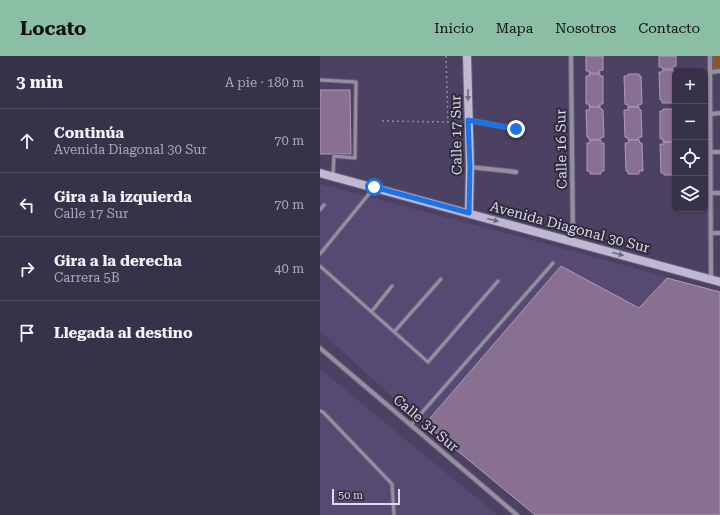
<!DOCTYPE html>
<html lang="es">
<head>
<meta charset="utf-8">
<style>
	body { margin:0; font-family:"Roboto Serif",serif; background:#433d54; color:#f1f3f6 }
	.controls { position:absolute; right:12px; top:12px; display:grid; overflow:hidden; border-radius:8px; box-shadow:0 1px 3px #0004 }
	.controls button { width:36px; height:36px; display:grid; place-items:center; padding:0; border:0; border-bottom:1px solid #524c62; background:#38314a; color:#f1f3f6; font:20px sans-serif }
	.scale { position:absolute; left:12px; bottom:10px; width:68px; box-sizing:border-box; padding-left:4px; border:2px solid #ded9ed; border-top:0; font-size:11px; line-height:14px; white-space:nowrap; color:#ded9ed; -webkit-text-stroke:3px #2f2b3a; paint-order:stroke }
	.stop { position:absolute; width:12px; height:12px; margin:-9px; border:3px solid #1a73e8; border-radius:50%; background:#fff }
	.stop.end { background:#1a73e8; border-color:#fff; box-shadow:0 1px 4px #0008 }
	.list { margin:0; padding:0; list-style:none }
	h2 { display:flex; justify-content:space-between; align-items:center; height:52px; margin:0; padding:0 16px; font-size:17px }
	h2 small { font-size:13px; font-weight:400; color:#aba9b5 }
	.list li { display:grid; grid-template-columns:26px 1fr auto; gap:12px; align-items:center; box-sizing:border-box; height:64px; padding:0 16px; border-top:1px solid #524c62 }
	.list b { display:block; font-size:15px; white-space:nowrap }
	.list p { margin:0; font-size:13px; white-space:nowrap; color:#aba9b5 }
	.list em { font-size:13px; font-style:normal; color:#aba9b5 }
	.icon { flex:none; width:22px; height:22px; fill:none; stroke:currentColor; stroke-width:2; stroke-linecap:round; stroke-linejoin:round }
	.map { position:relative; flex:none; width:400px; height:459px; overflow:hidden }
	header { display:flex; align-items:center; gap:24px; box-sizing:border-box; height:56px; padding:0 20px; background:#8abfa5; color:#111 }
	header strong { font-size:19px }
	nav { display:flex; gap:22px; margin-inline-start:auto; font-size:14px }
	main { display:flex }
	aside { flex:1; background:#38314a }
	.map>svg:first-child { display:block }
</style>
</head>
<body>
<header>
<strong>Locato</strong>
<nav><a>Inicio</a><a>Mapa</a><a>Nosotros</a><a>Contacto</a></nav>
</header>
<main>
<aside>
<h2>3 min<small>A pie · 180 m</small></h2>
<ul class="list">
<li><svg class="icon" aria-label="ahead" viewBox="0 0 24 24"><path d="M12 20V5M6 11l6-6 6 6"/></svg><div><b>Continúa</b><p>Avenida Diagonal 30 Sur</p></div><em>70 m</em></li>
<li><svg class="icon" aria-label="left" viewBox="0 0 24 24"><path d="M17 20v-9H6M10 6l-5 5 5 5"/></svg><div><b>Gira a la izquierda</b><p>Calle 17 Sur</p></div><em>70 m</em></li>
<li><svg class="icon" aria-label="right" viewBox="0 0 24 24"><path d="M7 20v-9h11M14 6l5 5-5 5"/></svg><div><b>Gira a la derecha</b><p>Carrera 5B</p></div><em>40 m</em></li>
<li><svg class="icon" aria-label="arrive" viewBox="0 0 24 24"><path d="M6 21V4h12l-3 4 3 4H6"/></svg><div><b>Llegada al destino</b></div></li>
</ul>
</aside>
<div class="map">
<svg width="400" height="459" viewBox="0 0 400 459">
	<rect width="100%" height="100%" fill="#4b4162"/>
	<!-- built -->
	<g fill="#564a72">
		<polygon points="0,128 216,185 400,236 215,459 81,349 0,275"/>
		<polygon points="0,313 177,459 0,459"/>
	</g>
	<!-- green -->
	<polygon fill="#8d5425" points="390,0 400,0 400,15 391,16"/>
	<!-- building -->
	<g fill="#877090" stroke="#b199ba">
		<polygon points="266,0 283,0 283,14 279,15 280,17 269,17 269,15 266,15"/>
		<polygon points="339,0 356,0 356,10 352,11 353,13 342,13 342,11 339,11"/>
		<polygon points="343,14 353,14 355,16 355,44 353,44 353,47 342,47 342,44 340,44 339,16 342,16"/>
		<polygon points="269,18 280,18 280,20 283,20 283,48 280,48 280,51 269,51 269,48 266,48 266,20 269,20"/>
		<polygon points="308,18 319,18 319,20 321,20 322,48 318,49 319,51 308,51 308,49 305,48 304,20 308,20"/>
		<polygon points="0,34 30,34 31,98 0,98"/>
		<polygon points="270,51 280,51 281,53 283,54 284,81 280,82 280,84 269,84 269,82 267,81 266,54 269,54"/>
		<polygon points="308,51 319,51 319,53 321,54 322,81 318,82 319,84 308,84 308,82 305,81 304,54 308,54"/>
		<polygon points="343,53 354,53 355,55 355,83 354,83 354,86 343,86 343,83 340,83 340,55 343,55"/>
		<polygon points="270,84 281,84 281,87 284,87 284,115 281,115 281,118 270,118 270,115 267,115 267,87 270,87"/>
		<polygon points="309,84 319,84 320,87 322,87 323,115 319,115 319,118 308,118 308,115 306,115 305,87 308,87"/>
		<polygon points="344,86 355,86 355,119 344,119 344,117 341,117 340,88 344,88"/>
		<polygon points="241,210 319,252 347,222 400,236 400,459 215,459 105,368"/>
	</g>
	<g fill="none" stroke-linecap="round" stroke-linejoin="round">
		<!-- lane casing -->
		<g stroke="#685f7e" stroke-width="5">
			<g id="lane">
				<polyline points="0,24 36,26 35,102 14,100 13,120"/>
				<polyline points="0,154 4,149"/>
				<polyline points="0,198 53,133"/>
				<polyline points="0,210 108,306 178,225"/>
				<polyline points="52,255 72,230"/>
				<polyline points="74,276 121,223"/>
				<polyline points="0,355 3,356 72,428 74,459"/>
				<polyline points="91,369 233,207"/>
			</g>
		</g>
		<!-- street casing -->
		<g stroke="#685f7e" stroke-width="6">
			<g id="street">
				<polyline points="251,0 253,185"/>
				<polyline points="390,0 391,223"/>
				<polyline points="391,16 400,15"/>
				<polyline points="391,58 400,57"/>
				<polyline points="148,64 196,73"/>
				<polyline points="391,96 400,96"/>
				<polyline points="150,111 196,116"/>
				<polyline points="391,137 400,137"/>
				<polyline points="391,177 400,177"/>
				<polyline points="0,292 197,459"/>
			</g>
		</g>
		<!-- secondary casing -->
		<g stroke="#685f7e" stroke-width="10">
			<g id="secondary">
				<polyline points="147,0 150,111 149,157"/>
				<polyline points="0,117 400,226"/>
			</g>
		</g>
		<!-- path -->
		<polyline stroke="#9189a4" stroke-width="1.5" stroke-dasharray="2 3" stroke-linecap="butt" points="62,65 128,66 126,0"/>
		<!-- lane -->
		<use href="#lane" stroke="#9490a0" stroke-width="3"/>
		<!-- street -->
		<use href="#street" stroke="#9490a0" stroke-width="4"/>
		<!-- secondary -->
		<use href="#secondary" stroke="#beb8d2" stroke-width="8"/>
	</g>
	<!-- one-way arrows -->
	<defs><path id="oneway-solid" d="M-6-.8H1V-3.2L6.5 0L1 3.2V.8H-6Z"/></defs>
	<g fill="#6f6a7e">
		<use href="#oneway-solid" transform="translate(148 39) rotate(89)"/>
		<use href="#oneway-solid" transform="translate(173 164) rotate(15)"/>
		<use href="#oneway-solid" transform="translate(298 198) rotate(15)"/>
	</g>
	<g fill="none" stroke-linecap="round" stroke-linejoin="round">
		<!-- route -->
		<polyline stroke="#1a73e8" stroke-width="5" points="54,131 149,157 150,111 148,64 196,73"/>
	</g>
	<g text-anchor="middle" stroke-width="4" stroke-linejoin="round" paint-order="stroke">
		<!-- street labels -->
		<g font-size="14" fill="#ded9ed" stroke="#2f2b3a">
			<text transform="translate(136 79) rotate(-91)" y="5">Calle 17 Sur</text>
			<text transform="translate(241 93) rotate(-91)" y="5">Calle 16 Sur</text>
			<text transform="translate(250 171) rotate(15)" y="5">Avenida Diagonal 30 Sur</text>
			<text transform="translate(106 367) rotate(40)" y="5">Calle 31 Sur</text>
		</g>
	</g>
</svg>
<div class="controls">
<button>+</button>
<button>−</button>
<button><svg class="icon" aria-label="locate" viewBox="0 0 24 24"><circle cx="12" cy="12" r="6"/><path d="M12 2v4M12 18v4M2 12h4M18 12h4"/></svg></button>
<button><svg class="icon" aria-label="layers" viewBox="0 0 24 24"><path d="M12 4l9 5-9 5-9-5zM3 14l9 5 9-5"/></svg></button>
</div>
<div class="scale">50 m</div>
<div class="stop" style="left:54px;top:131px"></div>
<div class="stop end" style="left:196px;top:73px"></div>
</div>
</main>
</body>
</html>
